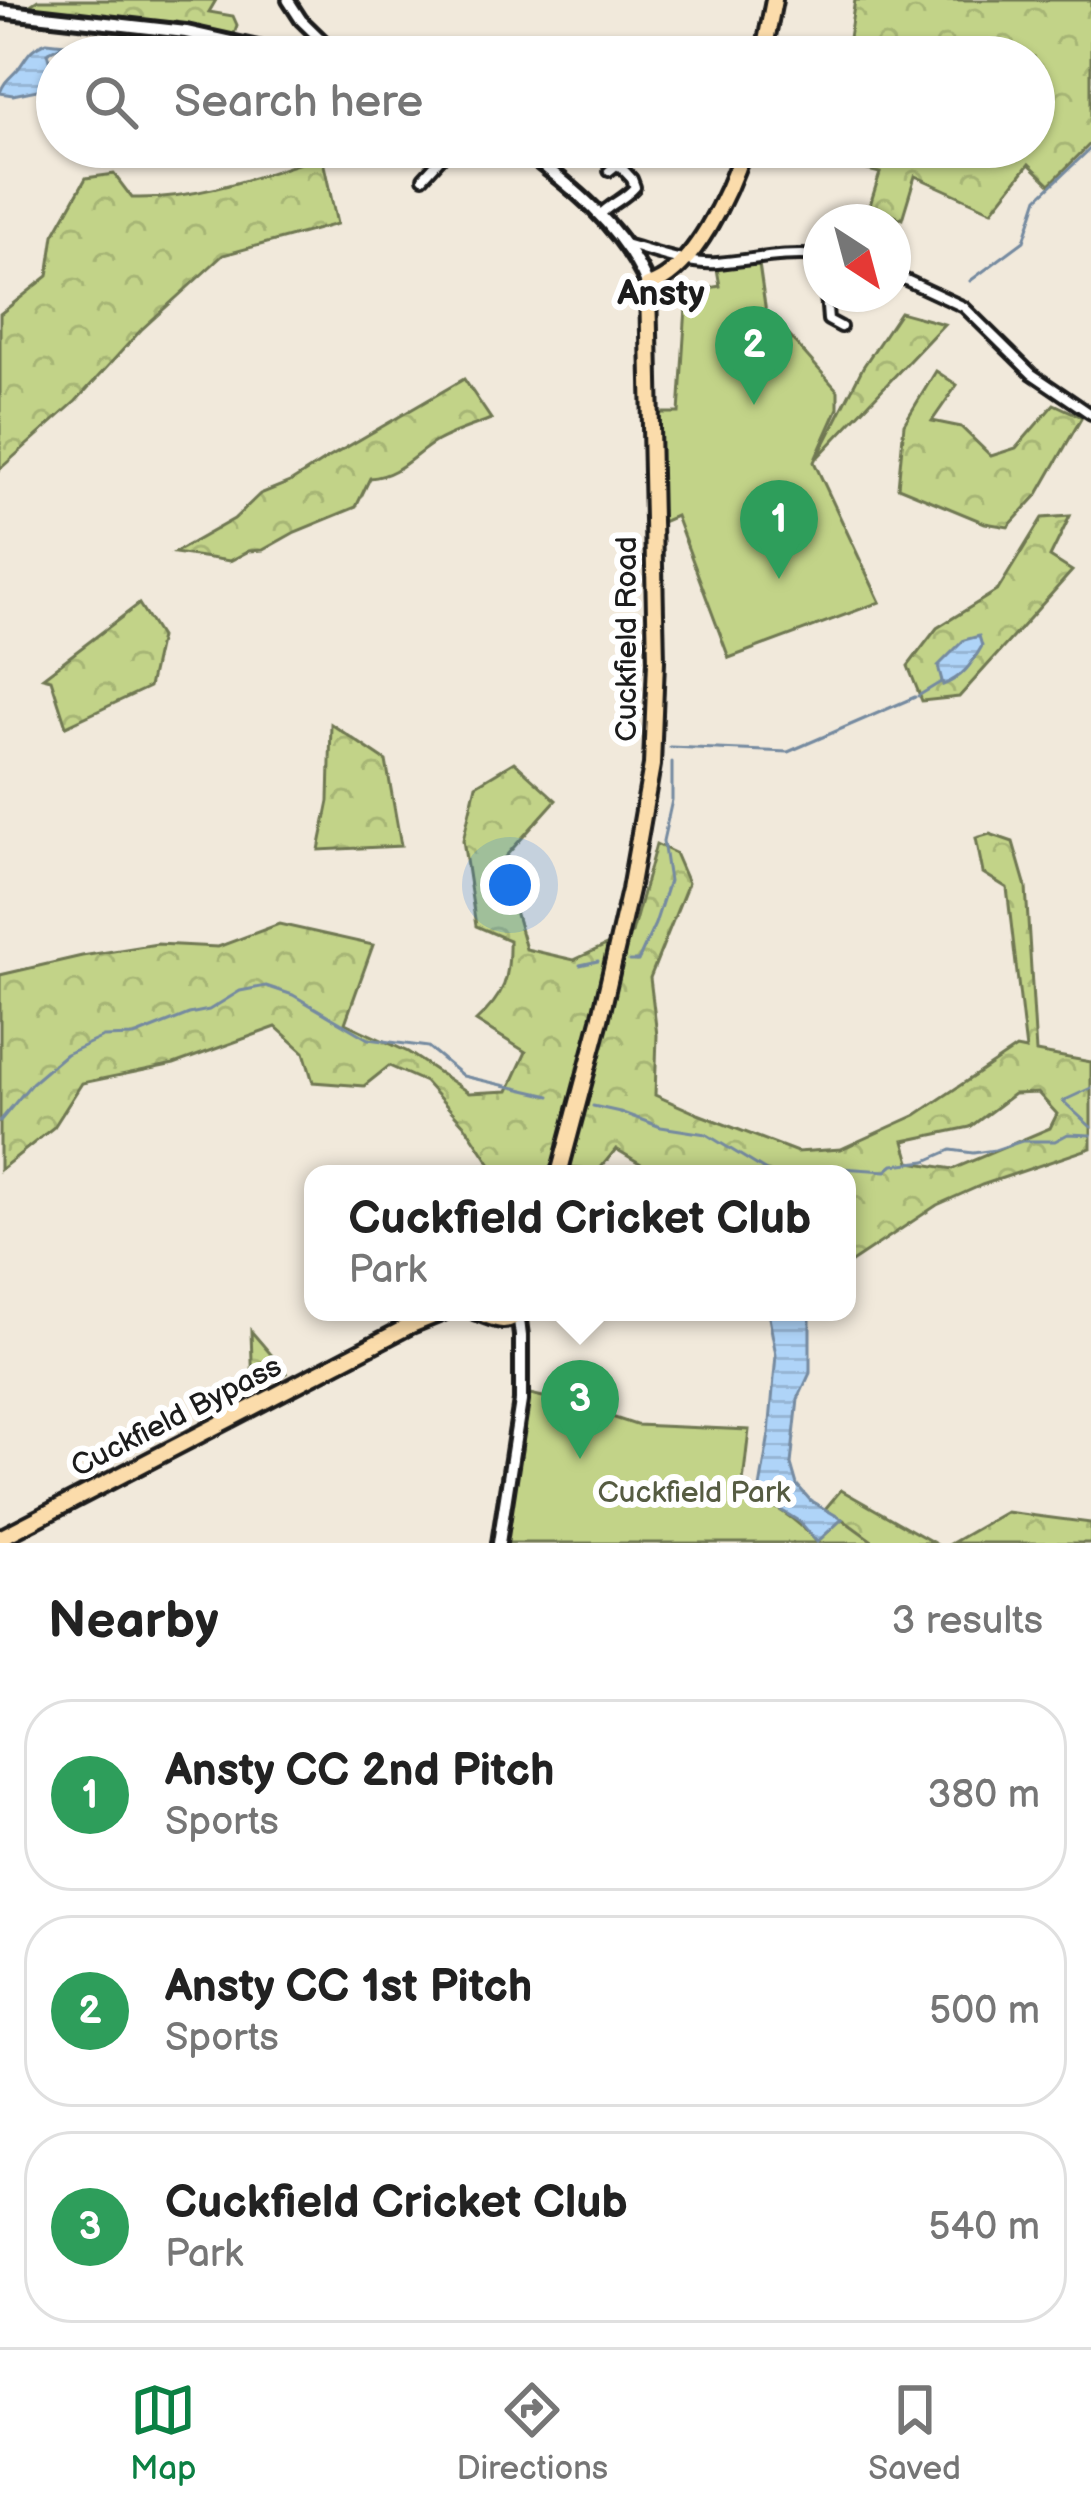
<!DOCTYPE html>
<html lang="en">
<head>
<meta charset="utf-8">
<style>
	body { margin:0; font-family:"Balsamiq Sans",sans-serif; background:#f6f6f6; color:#222 }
	.compass { position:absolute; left:803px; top:204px; width:108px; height:108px; border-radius:50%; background:#fff; box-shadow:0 3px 9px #0004; rotate:144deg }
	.you { position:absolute; left:510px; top:885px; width:42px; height:42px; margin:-30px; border:9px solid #fff; border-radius:50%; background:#1a73e8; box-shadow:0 0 0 18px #1a73e833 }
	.badge { display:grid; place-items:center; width:78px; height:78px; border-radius:50%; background:#0b8043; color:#fff; font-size:39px; font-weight:700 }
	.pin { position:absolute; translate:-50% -99px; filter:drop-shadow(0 3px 6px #0008) }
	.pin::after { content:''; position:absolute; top:63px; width:42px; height:36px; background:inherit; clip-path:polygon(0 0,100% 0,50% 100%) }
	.popup { position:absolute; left:304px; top:1165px; width:552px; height:156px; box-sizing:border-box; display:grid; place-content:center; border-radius:24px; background:#fff; filter:drop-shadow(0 3px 9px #0005); font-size:39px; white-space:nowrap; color:#767676 }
	.popup b { font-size:45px; color:#222 }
	.popup::after { content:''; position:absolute; left:50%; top:100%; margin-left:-24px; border:24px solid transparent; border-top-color:#fff }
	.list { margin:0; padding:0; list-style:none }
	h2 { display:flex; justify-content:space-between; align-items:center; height:156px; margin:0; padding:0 48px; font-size:51px }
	h2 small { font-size:39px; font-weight:400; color:#767676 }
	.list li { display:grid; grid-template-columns:78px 1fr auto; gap:36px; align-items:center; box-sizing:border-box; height:192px; margin:0 24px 24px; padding:0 24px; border:3px solid #e0e0e0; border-radius:48px }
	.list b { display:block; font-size:45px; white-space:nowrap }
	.list p { margin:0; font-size:39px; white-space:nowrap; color:#767676 }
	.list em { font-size:39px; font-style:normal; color:#767676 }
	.icon { flex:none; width:66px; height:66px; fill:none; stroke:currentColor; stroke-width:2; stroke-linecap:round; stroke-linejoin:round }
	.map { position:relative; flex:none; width:1091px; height:1543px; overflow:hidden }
	.search { position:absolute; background:#fff; box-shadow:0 3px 9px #0004; left:36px; right:36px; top:36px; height:132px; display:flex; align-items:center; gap:30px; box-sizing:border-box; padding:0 42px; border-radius:66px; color:#767676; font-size:45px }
	.sheet { height:804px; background:#fff }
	nav { display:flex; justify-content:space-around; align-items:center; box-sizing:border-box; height:168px; border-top:3px solid #e0e0e0; background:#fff; font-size:33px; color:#767676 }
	nav a { display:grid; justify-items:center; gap:6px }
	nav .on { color:#0b8043 }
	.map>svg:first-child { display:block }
</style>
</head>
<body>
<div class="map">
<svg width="1091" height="1543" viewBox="0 0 1091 1543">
	<defs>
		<pattern id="forest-crowns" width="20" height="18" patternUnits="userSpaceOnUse" patternTransform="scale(3)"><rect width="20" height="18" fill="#c2d388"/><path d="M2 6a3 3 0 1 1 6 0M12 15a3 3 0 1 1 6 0" fill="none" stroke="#a6b575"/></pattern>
		<pattern id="water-rules" width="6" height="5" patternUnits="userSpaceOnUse" patternTransform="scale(3)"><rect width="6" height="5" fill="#afd4f8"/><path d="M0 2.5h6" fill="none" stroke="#96b5d4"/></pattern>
	</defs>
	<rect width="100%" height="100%" fill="#f1e9db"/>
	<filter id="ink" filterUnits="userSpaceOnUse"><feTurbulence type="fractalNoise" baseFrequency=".00833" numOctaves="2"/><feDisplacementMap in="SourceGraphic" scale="24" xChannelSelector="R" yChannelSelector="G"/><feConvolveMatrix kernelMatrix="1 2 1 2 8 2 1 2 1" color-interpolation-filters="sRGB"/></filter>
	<g filter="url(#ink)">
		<!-- forest -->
		<g fill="url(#forest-crowns)" stroke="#6f7852" stroke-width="3" fill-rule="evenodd">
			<polygon points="38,0 216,0 209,12 233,16 237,25 232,40 23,15 27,7"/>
			<polygon points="855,0 1091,0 1091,143 1050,184 1029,164 992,211 915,176 902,219 870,205 880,173 863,169 869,147 1034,147 1034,57 846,57"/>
			<path d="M322,156L337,224L223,255L141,330L76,401L0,469V314L48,276L54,235L86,178L114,174L132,198C197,200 260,176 322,156Z"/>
			<polygon points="900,312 944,324 817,458 863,367"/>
			<polygon points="936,371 957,385 932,421 961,427 991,456 1016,448 1054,404 1082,417 1038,494 1008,527 985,523 898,487 904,424"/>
			<path d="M464,379L491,419C473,426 453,432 437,441C413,455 399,476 370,478L356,507L295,532L263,550L249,551L230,561L174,553L234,519L260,494L290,482L323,461Z"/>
			<polygon points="1070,516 1050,557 1072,571 959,697 922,701 908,666 937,628 998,590 1042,518"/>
			<polygon points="139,604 160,637 149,687 66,726 51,679 43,677"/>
			<polygon points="331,724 386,761 401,846 319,850 329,801"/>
			<path d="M514,762L556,800L505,857L509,890L526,949L574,960L632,933L656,844L675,853L688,883L650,978L657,1035L655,1095L698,1114L797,1152L841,1149L916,1115L1016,1048L1026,1050L1007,888L983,873L976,838L990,834L1013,842L1026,887L1036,1052L1091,1062V1148L982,1185L937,1205L847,1265V1174H658L616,1149L599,1170L551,1165L548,1174H497L466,1127L425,1082L389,1066L364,1086L313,1082L304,1052L276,1027L174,1064L82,1083L54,1127L0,1170V975L82,956L157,944L218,947L279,924L373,945L345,1023L408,1052L469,1093L508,1091L526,1052L476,1021C505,995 510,978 509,940L476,926L463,840L476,785ZM1038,1093L1057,1114L1050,1128L953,1169L910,1162L904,1141L970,1127L1014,1094Z"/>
			<polygon points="251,1331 287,1373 253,1390"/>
			<polygon points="841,1490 934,1543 875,1543 825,1509"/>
			<polygon points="1006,1512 1091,1523 1091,1543 952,1543"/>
		</g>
		<!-- green -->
		<g fill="#c2d388" stroke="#6f7852" stroke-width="3">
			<polygon points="758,257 766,313 778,323 838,391 838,408 814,462 880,602 729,658 676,516 653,526 652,413 679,413 687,292 720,286 716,263"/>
			<path d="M530,1394L569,1403L636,1425L749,1430L742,1491C771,1502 796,1518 817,1542L842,1519L875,1543H499L521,1401Z"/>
		</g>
		<!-- water -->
		<g fill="url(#water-rules)" stroke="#748aa0" stroke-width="3">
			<path d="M47,42L65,44L47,53L50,64H57V80L48,79L42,89L13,95L0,93C4,81 10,78 18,69C28,56 29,48 47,42Z"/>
			<path d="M979,636L982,646C971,665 963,677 943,685L938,666L964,640Z"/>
			<polygon points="768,1312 810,1312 810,1373 798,1399 791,1464 797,1485 811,1501 842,1519 817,1542 800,1522 763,1499 760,1488 769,1434 776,1355"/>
		</g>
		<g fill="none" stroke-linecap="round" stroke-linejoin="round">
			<!-- stream -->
			<g stroke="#748aa0" stroke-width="3">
				<polyline points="970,281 1024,241 1038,198 1091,148"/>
				<polyline points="918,696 941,682"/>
				<polyline points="670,747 788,752 915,697 909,700"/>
				<polyline points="629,961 638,961 655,924 669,881 663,841 672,800 672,762"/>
				<polyline points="580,965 598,961"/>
				<polyline points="1091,1088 1063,1101 1091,1127"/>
				<polyline points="593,1106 620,1112 661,1127 706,1134 771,1174"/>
				<polyline points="0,1121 32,1083 66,1054 103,1037 134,1036 189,1014 209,1010 240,991 266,986 293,995 368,1039 428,1047 463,1076 550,1096"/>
				<polyline points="829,1174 841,1168 886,1171 893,1165 926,1161 951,1150 973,1153 995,1150 1022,1141 1055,1141 1068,1134 1091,1135"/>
			</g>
			<!-- minor casing -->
			<g stroke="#1c1c1c" stroke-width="16">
				<g id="minor">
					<polyline points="609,171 629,155"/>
					<polyline points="423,178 451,147"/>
					<path d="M600,215C611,203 624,200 635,187L632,179L618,164"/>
					<path d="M625,244C654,252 687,265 717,263C753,260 785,252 821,256"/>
					<polyline points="817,255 816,264 821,273"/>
					<polyline points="893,274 964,307 1032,374 1091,414"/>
					<polyline points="826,294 828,320 841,327"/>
				</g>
			</g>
			<!-- tertiary casing -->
			<g stroke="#1c1c1c" stroke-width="18">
				<polyline id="tertiary" points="288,0 301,20 339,57"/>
			</g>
			<!-- secondary casing -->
			<g stroke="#1c1c1c" stroke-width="20">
				<g id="secondary">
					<polyline points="0,11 186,32 298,57"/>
					<path d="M519,147C569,184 624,227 648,286"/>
					<polyline points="499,1543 521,1401 521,1336 518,1312"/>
				</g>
			</g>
			<!-- trunk casing -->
			<g stroke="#1c1c1c" stroke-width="22">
				<g id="trunk">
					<polyline points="763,57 774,0"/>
					<path d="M559,1174L600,1020L630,890L652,765L656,661L648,286C694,272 730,191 744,147"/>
					<path d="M477,1312C492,1317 507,1327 518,1312"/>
					<polyline points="0,1538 411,1325 443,1312"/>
				</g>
			</g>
			<!-- minor -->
			<use href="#minor" stroke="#fff" stroke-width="8"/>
			<!-- tertiary -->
			<use href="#tertiary" stroke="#fff" stroke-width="9"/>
			<!-- secondary -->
			<use href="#secondary" stroke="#fff" stroke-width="10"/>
			<!-- trunk -->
			<use href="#trunk" stroke="#fbdcab" stroke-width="14"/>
		</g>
	</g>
	<g text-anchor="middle" stroke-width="12" stroke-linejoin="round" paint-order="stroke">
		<!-- street labels -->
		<g font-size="30" fill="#1c1c1c" stroke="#fff">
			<text transform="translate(626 639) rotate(-90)" y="10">Cuckfield Road</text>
			<text transform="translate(176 1416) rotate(-27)" y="10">Cuckfield Bypass</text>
		</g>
		<!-- park labels -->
		<g font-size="30" fill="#565c42" stroke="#fff">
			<text x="694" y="1502">Cuckfield Park</text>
		</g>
		<!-- quarter labels -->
		<g font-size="36" font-weight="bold" fill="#1c1c1c" stroke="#fff">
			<text x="661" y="305">Ansty</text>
		</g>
	</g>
</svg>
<svg class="compass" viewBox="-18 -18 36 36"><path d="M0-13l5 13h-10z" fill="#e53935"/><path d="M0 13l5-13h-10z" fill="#767676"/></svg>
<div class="you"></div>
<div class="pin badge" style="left:779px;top:579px;background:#2e9e5b">1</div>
<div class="pin badge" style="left:754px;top:405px;background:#2e9e5b">2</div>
<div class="pin badge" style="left:580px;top:1459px;background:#2e9e5b">3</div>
<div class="popup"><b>Cuckfield Cricket Club</b>Park</div>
<div class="search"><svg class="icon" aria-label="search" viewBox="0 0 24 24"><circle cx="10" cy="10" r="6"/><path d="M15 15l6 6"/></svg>Search here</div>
</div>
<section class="sheet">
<h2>Nearby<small>3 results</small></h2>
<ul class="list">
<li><span class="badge" style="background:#2e9e5b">1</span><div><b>Ansty CC 2nd Pitch</b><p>Sports</p></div><em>380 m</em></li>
<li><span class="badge" style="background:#2e9e5b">2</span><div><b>Ansty CC 1st Pitch</b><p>Sports</p></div><em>500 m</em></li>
<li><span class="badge" style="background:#2e9e5b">3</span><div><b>Cuckfield Cricket Club</b><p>Park</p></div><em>540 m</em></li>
</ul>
</section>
<nav>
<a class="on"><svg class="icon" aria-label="map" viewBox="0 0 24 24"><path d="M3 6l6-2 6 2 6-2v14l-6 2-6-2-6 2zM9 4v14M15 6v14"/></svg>Map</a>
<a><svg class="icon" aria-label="directions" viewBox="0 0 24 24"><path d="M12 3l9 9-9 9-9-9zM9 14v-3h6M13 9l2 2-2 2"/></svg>Directions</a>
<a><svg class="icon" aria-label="saved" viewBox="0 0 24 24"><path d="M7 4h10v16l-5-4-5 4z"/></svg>Saved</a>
</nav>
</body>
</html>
